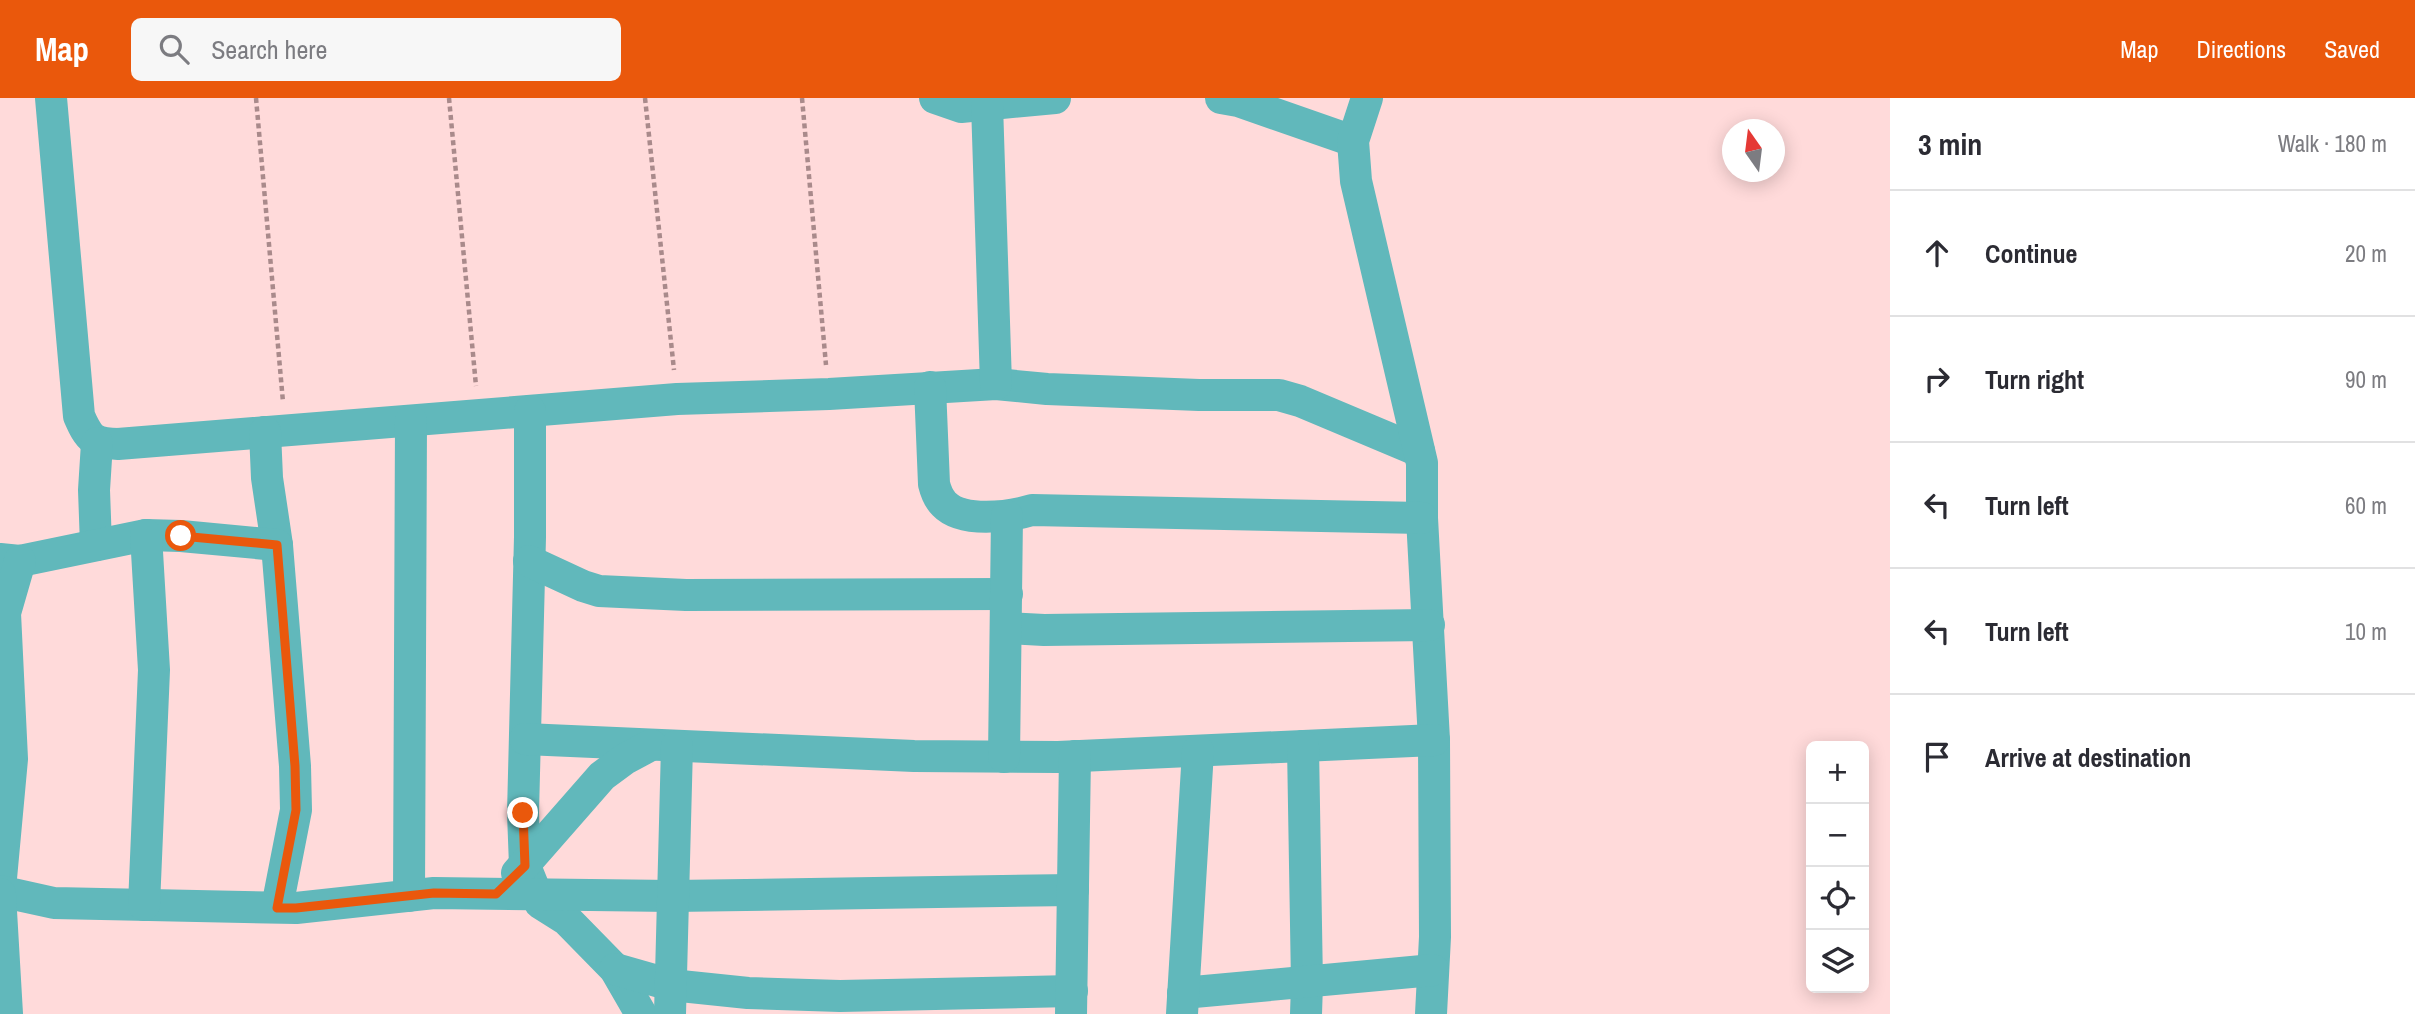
<!DOCTYPE html>
<html lang="en">
<head>
<meta charset="utf-8">
<style>
	body { margin:0; font-family:"Archivo Narrow",sans-serif; background:#f7f7f7; color:#2b2b33 }
	.controls { position:absolute; right:21px; bottom:21px; display:grid; overflow:hidden; border-radius:10px; box-shadow:0 4px 18px #0003 }
	.controls button { width:63px; height:63px; display:grid; place-items:center; padding:0; border:0; border-bottom:2px solid #e1e1e2; background:#fff; color:#2b2b33; font:35px sans-serif }
	.compass { position:absolute; left:1722px; top:21px; width:63px; height:63px; border-radius:50%; background:#fff; box-shadow:0 4px 18px #0003; rotate:346deg }
	.stop { position:absolute; width:21px; height:21px; margin:-16px; border:5px solid #ea580c; border-radius:50%; background:#fff }
	.stop.end { background:#ea580c; border-color:#fff; box-shadow:0 2px 7px #0008 }
	.list { margin:0; padding:0; list-style:none }
	h2 { display:flex; justify-content:space-between; align-items:center; height:91px; margin:0; padding:0 28px; font-size:30px }
	h2 small { font-size:23px; font-weight:400; color:#7c7c81 }
	.list li { display:grid; grid-template-columns:46px 1fr auto; gap:21px; align-items:center; box-sizing:border-box; height:126px; padding:0 28px; border-top:2px solid #e1e1e2 }
	.list b { display:block; font-size:26px; white-space:nowrap }
	.list em { font-size:23px; font-style:normal; color:#7c7c81 }
	.icon { flex:none; width:38px; height:38px; fill:none; stroke:currentColor; stroke-width:2; stroke-linecap:round; stroke-linejoin:round }
	.map { position:relative; flex:none; width:1890px; height:916px; overflow:hidden }
	header { display:flex; align-items:center; gap:42px; box-sizing:border-box; height:98px; padding:0 35px; background:#ea580c; color:#fff }
	header strong { font-size:33px }
	nav { display:flex; gap:38px; margin-inline-start:auto; font-size:24px }
	.search { width:490px; height:63px; background:#f7f7f7; display:flex; align-items:center; gap:18px; box-sizing:border-box; padding:0 24px; border-radius:10px; color:#7c7c81; font-size:26px }
	main { display:flex }
	aside { flex:1; background:#fff }
	.map>svg:first-child { display:block }
</style>
</head>
<body>
<header>
<strong>Map</strong>
<div class="search"><svg class="icon" aria-label="search" viewBox="0 0 24 24"><circle cx="10" cy="10" r="6"/><path d="M15 15l6 6"/></svg>Search here</div>
<nav><a>Map</a><a>Directions</a><a>Saved</a></nav>
</header>
<main>
<div class="map">
<svg width="1890" height="916" viewBox="0 0 1890 916">
	<rect width="100%" height="100%" fill="#ffdada"/>
	<g fill="none" stroke-linecap="round" stroke-linejoin="round">
		<!-- path -->
		<g stroke="#a98a8b" stroke-width="4.5" stroke-dasharray="5 3.5" stroke-linecap="butt">
			<polyline points="256,0 283,304"/>
			<polyline points="449,0 476,288"/>
			<polyline points="645,0 674,272"/>
			<polyline points="802,0 826,267"/>
		</g>
		<!-- street -->
		<g stroke="#61b8bb" stroke-width="32">
			<path d="M51,0L79,318C89,341 93,345 118,346L677,301L829,296L996,286L1047,291L1199,297H1279L1300,303L1419,353"/>
			<polyline points="935,0 961,9 1055,0"/>
			<polyline points="1221,0 1238,3 1353,43"/>
			<polyline points="1367,0 1353,43 1356,83 1422,365 1422,420 1434,642 1435,839 1431,916"/>
			<polyline points="987,6 996,286"/>
			<path d="M930,289L934,386C936,394 938,400 944,406C962,425 1009,419 1032,412L1422,420"/>
			<polyline points="530,313 530,439 523,715 525,768 540,805 567,822 615,871 641,916"/>
			<polyline points="265,334 267,380 277,447 295,668 296,712 277,809"/>
			<polyline points="96,447 94,392 97,345"/>
			<polyline points="0,461 20,463 146,437 181,438 277,447"/>
			<polyline points="529,463 583,488 599,493 686,497 1007,496"/>
			<polyline points="1006,530 1044,532 1429,527"/>
			<polyline points="525,641 914,658 1058,659 1434,642"/>
			<polyline points="1303,648 1307,886 1306,916"/>
			<polyline points="1004,659 1007,418"/>
			<polyline points="517,775 602,678 625,661 651,647"/>
			<polyline points="0,791 12,661 5,515 20,463"/>
			<polyline points="0,793 54,805 296,810 434,795 673,798 1073,792"/>
			<polyline points="0,796 7,916"/>
			<polyline points="409,798 411,323"/>
			<polyline points="144,807 154,572 146,437"/>
			<polyline points="615,871 671,887 748,895 840,898 1072,893"/>
			<polyline points="1183,895 1433,872"/>
			<polyline points="670,916 677,648"/>
			<polyline points="1071,916 1075,658"/>
			<polyline points="1182,916 1198,653"/>
		</g>
	</g>
	<g fill="none" stroke-linecap="round" stroke-linejoin="round">
		<!-- route -->
		<polyline stroke="#ea580c" stroke-width="9" points="181,438 277,447 295,668 296,712 277,810 296,810 434,795 496,796 525,768 523,715"/>
	</g>
</svg>
<div class="controls">
<button>+</button>
<button>−</button>
<button><svg class="icon" aria-label="locate" viewBox="0 0 24 24"><circle cx="12" cy="12" r="6"/><path d="M12 2v4M12 18v4M2 12h4M18 12h4"/></svg></button>
<button><svg class="icon" aria-label="layers" viewBox="0 0 24 24"><path d="M12 4l9 5-9 5-9-5zM3 14l9 5 9-5"/></svg></button>
</div>
<svg class="compass" viewBox="-18 -18 36 36"><path d="M0-13l5 13h-10z" fill="#e53935"/><path d="M0 13l5-13h-10z" fill="#7c7c81"/></svg>
<div class="stop" style="left:181px;top:438px"></div>
<div class="stop end" style="left:523px;top:715px"></div>
</div>
<aside>
<h2>3 min<small>Walk · 180 m</small></h2>
<ul class="list">
<li><svg class="icon" aria-label="ahead" viewBox="0 0 24 24"><path d="M12 20V5M6 11l6-6 6 6"/></svg><div><b>Continue</b></div><em>20 m</em></li>
<li><svg class="icon" aria-label="right" viewBox="0 0 24 24"><path d="M7 20v-9h11M14 6l5 5-5 5"/></svg><div><b>Turn right</b></div><em>90 m</em></li>
<li><svg class="icon" aria-label="left" viewBox="0 0 24 24"><path d="M17 20v-9H6M10 6l-5 5 5 5"/></svg><div><b>Turn left</b></div><em>60 m</em></li>
<li><svg class="icon" aria-label="left" viewBox="0 0 24 24"><path d="M17 20v-9H6M10 6l-5 5 5 5"/></svg><div><b>Turn left</b></div><em>10 m</em></li>
<li><svg class="icon" aria-label="arrive" viewBox="0 0 24 24"><path d="M6 21V4h12l-3 4 3 4H6"/></svg><div><b>Arrive at destination</b></div></li>
</ul>
</aside>
</main>
</body>
</html>
